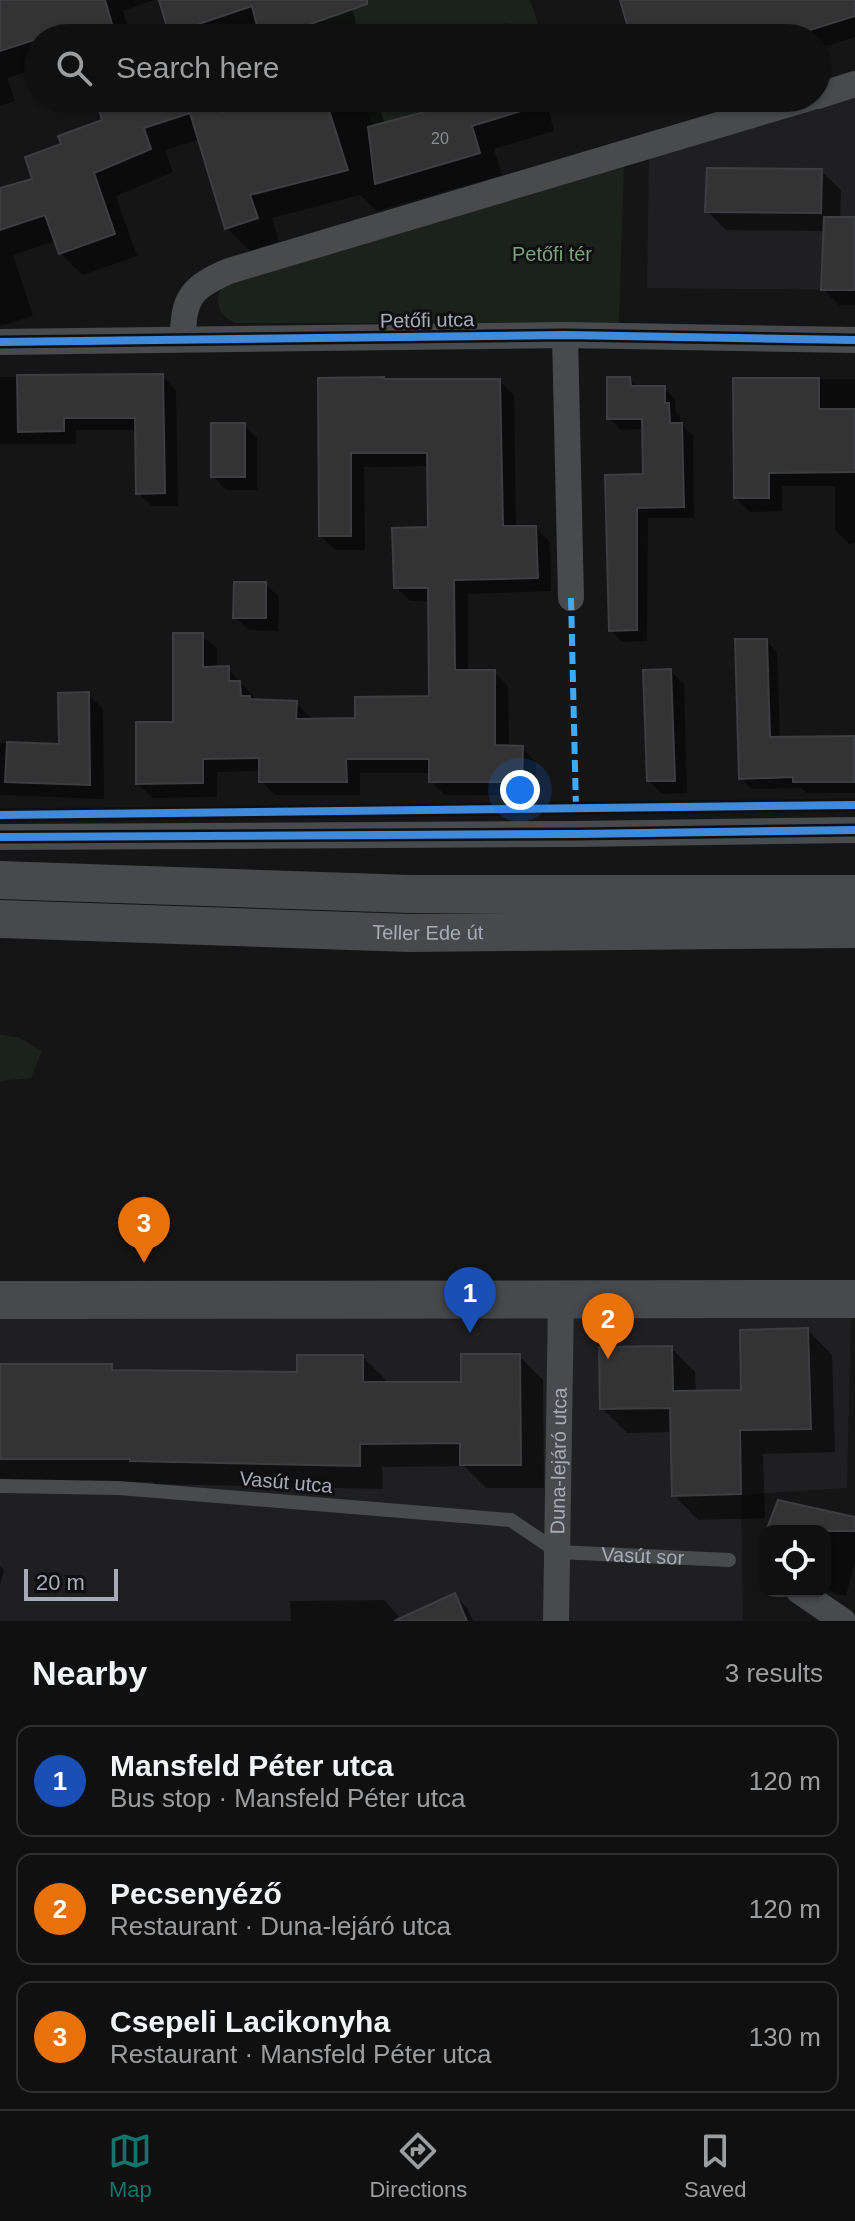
<!DOCTYPE html>
<html lang="en">
<head>
<meta charset="utf-8">
<style>
	body { margin:0; font-family:Arial,sans-serif; background:#1e1e1e; color:#f1f3f6 }
	.controls { position:absolute; right:24px; bottom:24px; display:grid; overflow:hidden; border-radius:16px; box-shadow:0 2px 6px #0004 }
	.controls button { width:72px; height:72px; display:grid; place-items:center; padding:0; border:0; border-bottom:2px solid #303030; background:#101010; color:#f1f3f6; font:40px sans-serif }
	.scale { position:absolute; left:24px; bottom:20px; width:94px; box-sizing:border-box; padding-left:8px; border:4px solid #a5acb7; border-top:0; font-size:22px; line-height:28px; white-space:nowrap; color:#a5acb7; -webkit-text-stroke:6px #0f0f11; paint-order:stroke }
	.you { position:absolute; left:520px; top:790px; width:28px; height:28px; margin:-20px; border:6px solid #fff; border-radius:50%; background:#1a73e8; box-shadow:0 0 0 12px #1a73e833 }
	.badge { display:grid; place-items:center; width:52px; height:52px; border-radius:50%; background:#0f766e; color:#fff; font-size:26px; font-weight:700 }
	.pin { position:absolute; translate:-50% -66px; filter:drop-shadow(0 2px 4px #0008) }
	.pin::after { content:''; position:absolute; top:42px; width:28px; height:24px; background:inherit; clip-path:polygon(0 0,100% 0,50% 100%) }
	.list { margin:0; padding:0; list-style:none }
	h2 { display:flex; justify-content:space-between; align-items:center; height:104px; margin:0; padding:0 32px; font-size:34px }
	h2 small { font-size:26px; font-weight:400; color:#9c9d9f }
	.list li { display:grid; grid-template-columns:52px 1fr auto; gap:24px; align-items:center; box-sizing:border-box; height:112px; margin:0 16px 16px; padding:0 16px; border:2px solid #303030; border-radius:16px }
	.list b { display:block; font-size:30px; white-space:nowrap }
	.list p { margin:0; font-size:26px; white-space:nowrap; color:#9c9d9f }
	.list em { font-size:26px; font-style:normal; color:#9c9d9f }
	.icon { flex:none; width:44px; height:44px; fill:none; stroke:currentColor; stroke-width:2; stroke-linecap:round; stroke-linejoin:round }
	.map { position:relative; flex:none; width:855px; height:1621px; overflow:hidden }
	.search { position:absolute; background:#101010; box-shadow:0 2px 6px #0004; left:24px; right:24px; top:24px; height:88px; display:flex; align-items:center; gap:20px; box-sizing:border-box; padding:0 28px; border-radius:44px; color:#9c9d9f; font-size:30px }
	.sheet { height:488px; background:#101010 }
	nav { display:flex; justify-content:space-around; align-items:center; box-sizing:border-box; height:112px; border-top:2px solid #303030; background:#101010; font-size:22px; color:#9c9d9f }
	nav a { display:grid; justify-items:center; gap:4px }
	nav .on { color:#0f766e }
	.map>svg:first-child { display:block }
</style>
</head>
<body>
<div class="map">
<svg width="855" height="1621" viewBox="0 0 855 1621">
	<rect width="100%" height="100%" fill="#151515"/>
	<!-- built -->
	<g fill="#1f1f21">
		<polygon points="855,93 855,290 647,288 649,150"/>
		<polygon points="0,1312 851,1316 847,1488 741,1495 743,1621 0,1621"/>
	</g>
	<!-- green -->
	<g fill="#1b221c">
		<polygon points="335,0 530,0 538,24 512,34 508,23 451,38 306,38 302,27"/>
		<polygon points="363,98 464,98 465,101 372,126"/>
		<path d="M624,161L619,323H236C216,317 213,296 226,282Z"/>
		<polygon points="0,1035 18,1037 42,1051 31,1078 0,1081"/>
	</g>
	<!-- shadow -->
	<g fill="#0007">
		<polygon points="0,0 154,0 123,11 131,38 38,38 38,68 7,78 15,101 0,106"/>
		<polygon points="161,0 349,0 360,37 136,38 169,27"/>
		<polygon points="622,0 855,0 855,37 817,49 817,38 633,38"/>
		<polygon points="508,25 521,38 459,38"/>
		<polygon points="97,98 376,98 385,124 467,103 466,98 545,98 554,131 494,149 502,175 377,211 360,195 272,218 279,241 250,251 227,228 200,139 165,150 173,172 116,196 137,256 83,275 60,253 56,241 13,255 33,316 0,326 0,191 35,181 64,145 105,121"/>
		<polygon points="821,171 841,190 840,219 855,219 855,305 839,305 823,289 825,231 726,230 707,211"/>
		<polygon points="162,376 176,390 178,506 152,506 138,493 137,430 76,430 76,444 0,444 0,377"/>
		<polygon points="630,379 638,388 664,388 675,399 676,412 680,416 680,423 693,436 694,518 648,518 647,641 622,642 611,630 607,476 645,476 644,429 621,430 609,418"/>
		<polygon points="855,379 855,543 849,544 835,530 835,486 782,486 782,511 750,512 736,498 735,380"/>
		<polygon points="320,380 500,381 514,396 516,528 536,528 550,542 551,591 468,594 468,672 494,672 508,686 509,747 522,748 536,762 535,796 445,795 431,781 431,773 360,773 360,795 275,795 261,781 261,771 217,772 217,797 153,798 138,784 175,724 202,635 217,649 217,669 228,669 254,697 254,701 296,703 310,717 310,721 357,720 431,698 430,601 410,601 396,587 430,529 429,466 364,467 365,550 335,550 321,536"/>
		<polygon points="244,425 257,438 257,490 226,490 213,476"/>
		<polygon points="265,584 279,597 278,631 249,630 235,617"/>
		<polygon points="766,641 777,652 780,739 855,738 855,793 806,793 801,788 752,789 741,778"/>
		<polygon points="671,671 684,684 687,793 662,794 649,781"/>
		<polygon points="88,694 103,709 104,799 0,795 0,743 61,746"/>
		<polygon points="808,1330 832,1355 835,1452 763,1454 765,1518 698,1520 674,1495 672,1432 627,1433 602,1408 671,1348 695,1372 696,1393 743,1392"/>
		<polygon points="519,1356 543,1380 544,1488 486,1488 464,1466 382,1467 383,1489 156,1484 153,1482 0,1482 0,1366 111,1366 118,1372 299,1374 363,1357 386,1380 386,1384 463,1384"/>
		<polygon points="855,1529 855,1561 846,1596 825,1590 825,1531 768,1531"/>
		<polygon points="765,1539 765,1562 758,1556"/>
		<polygon points="0,1566 4,1570 0,1586"/>
		<polygon points="454,1595 467,1608 473,1621 415,1621"/>
		<polygon points="384,1600 403,1621 291,1621 290,1601"/>
	</g>
	<!-- building -->
	<g fill="#333334" stroke="#3d3e41" stroke-width="2">
		<polygon points="0,0 105,0 116,38 77,38 74,27 0,51"/>
		<polygon points="159,0 367,0 367,4 302,27 306,38 260,38 252,6 169,34"/>
		<polygon points="620,0 855,0 855,16 784,38 631,38"/>
		<polygon points="95,98 219,98 222,112 271,98 325,98 348,170 250,195 258,218 225,229 190,113 144,128 151,149 94,173 115,234 59,254 45,215 0,230 0,188 32,179 25,157 61,144 58,136 102,120"/>
		<polygon points="476,98 543,98 544,104 472,126 480,153 375,184 368,127"/>
		<polygon points="707,168 822,169 821,213 705,212"/>
		<polygon points="824,217 855,217 855,290 821,290"/>
		<polygon points="163,374 165,493 136,494 135,418 64,418 64,431 18,432 17,375"/>
		<polygon points="384,377 384,379 500,379 503,526 536,526 538,578 454,580 455,670 495,670 495,745 523,746 522,782 429,782 429,759 346,759 347,782 259,782 259,758 203,759 203,783 136,784 136,722 173,722 173,633 203,633 203,667 229,666 229,681 240,681 241,696 250,696 250,699 297,701 296,719 355,718 355,697 429,696 428,588 394,588 392,528 428,527 427,453 351,453 351,536 319,536 318,378"/>
		<polygon points="607,377 630,377 631,386 665,386 665,403 669,403 670,423 682,423 684,507 637,508 637,630 609,631 605,475 643,474 642,419 607,419"/>
		<polygon points="733,378 819,378 819,409 855,409 855,472 769,473 769,498 734,498"/>
		<rect x="211" y="423" width="34" height="54"/>
		<polygon points="234,582 266,582 266,618 233,618"/>
		<polygon points="735,639 767,639 770,737 854,736 854,782 793,782 793,777 739,779"/>
		<polygon points="671,669 675,781 647,781 643,670"/>
		<polygon points="89,692 90,785 5,782 7,742 59,744 58,693"/>
		<polygon points="808,1328 811,1429 740,1430 741,1494 672,1496 670,1408 600,1409 599,1347 672,1346 673,1391 741,1390 740,1330"/>
		<polygon points="461,1354 520,1354 521,1465 460,1465 460,1443 360,1444 360,1466 130,1461 130,1459 0,1459 0,1364 112,1364 112,1370 297,1372 297,1355 363,1355 363,1382 461,1382"/>
		<polygon points="778,1500 855,1517 855,1531 766,1531"/>
		<polygon points="455,1593 467,1621 394,1621"/>
	</g>
	<g fill="none" stroke-linecap="round" stroke-linejoin="round">
		<!-- lane -->
		<path stroke="#494a4e" stroke-width="14" id="s1" d="M0,1486L119,1488L511,1520L558,1552L729,1560"/>
		<!-- street -->
		<g stroke="#494a4e" stroke-width="26">
			<polyline points="817,96 855,84"/>
			<polyline points="565,335 571,598"/>
			<path d="M183,338C183,297 192,287 229,271L809,98"/>
			<polyline points="0,342 565,335 855,340"/>
			<polyline points="0,837 576,834 855,830"/>
			<polyline points="799,1591 843,1621"/>
			<path id="s2" d="M556,1621L561,1300"/>
		</g>
		<!-- secondary -->
		<g stroke="#48494c" stroke-width="38">
			<polyline points="0,880 411,894 855,894"/>
			<path id="s3" d="M0,919L409,933L855,929"/>
			<polyline points="0,1300 855,1299"/>
		</g>
		<!-- quiet -->
		<polyline stroke="#3fa9f5" stroke-width="6" stroke-dasharray="12 6" stroke-linecap="butt" points="571,598 576,810"/>
		<!-- cycleway casing -->
		<g stroke="#0f0f11" stroke-width="13">
			<g id="cycleway">
				<polyline points="0,342 565,335 855,340"/>
				<polyline points="0,815 855,805"/>
				<polyline points="0,837 576,834 855,830"/>
			</g>
		</g>
		<!-- cycleway -->
		<use href="#cycleway" stroke="#408adc" stroke-width="8"/>
	</g>
	<g text-anchor="middle" stroke-width="6" stroke-linejoin="round" paint-order="stroke">
		<!-- number labels -->
		<g font-size="16" fill="#888e96">
			<text x="440" y="144">20</text>
		</g>
		<!-- park labels -->
		<g font-size="20" fill="#7ba37b" stroke="#0f0f11">
			<text x="552" y="261">Petőfi tér</text>
		</g>
		<!-- street labels -->
		<g font-size="20" fill="#a5acb7" stroke="#0f0f11">
			<text transform="translate(427 320) rotate(-1)" y="7">Petőfi utca</text>
			<text dy="7" stroke="none"><textPath href="#s3" startOffset="428">Teller Ede út</textPath></text>
			<text dy="7" stroke="none"><textPath href="#s2" startOffset="160">Duna-lejáró utca</textPath></text>
			<text transform="translate(286 1482) rotate(5)" y="7">Vasút utca</text>
			<text dy="7" stroke="none"><textPath href="#s1" startOffset="654">Vasút sor</textPath></text>
		</g>
	</g>
</svg>
<div class="controls">
<button><svg class="icon" aria-label="locate" viewBox="0 0 24 24"><circle cx="12" cy="12" r="6"/><path d="M12 2v4M12 18v4M2 12h4M18 12h4"/></svg></button>
</div>
<div class="scale">20 m</div>
<div class="you"></div>
<div class="pin badge" style="left:470px;top:1333px;background:#1a4fb4">1</div>
<div class="pin badge" style="left:608px;top:1359px;background:#e8710a">2</div>
<div class="pin badge" style="left:144px;top:1263px;background:#e8710a">3</div>
<div class="search"><svg class="icon" aria-label="search" viewBox="0 0 24 24"><circle cx="10" cy="10" r="6"/><path d="M15 15l6 6"/></svg>Search here</div>
</div>
<section class="sheet">
<h2>Nearby<small>3 results</small></h2>
<ul class="list">
<li><span class="badge" style="background:#1a4fb4">1</span><div><b>Mansfeld Péter utca</b><p>Bus stop · Mansfeld Péter utca</p></div><em>120 m</em></li>
<li><span class="badge" style="background:#e8710a">2</span><div><b>Pecsenyéző</b><p>Restaurant · Duna-lejáró utca</p></div><em>120 m</em></li>
<li><span class="badge" style="background:#e8710a">3</span><div><b>Csepeli Lacikonyha</b><p>Restaurant · Mansfeld Péter utca</p></div><em>130 m</em></li>
</ul>
</section>
<nav>
<a class="on"><svg class="icon" aria-label="map" viewBox="0 0 24 24"><path d="M3 6l6-2 6 2 6-2v14l-6 2-6-2-6 2zM9 4v14M15 6v14"/></svg>Map</a>
<a><svg class="icon" aria-label="directions" viewBox="0 0 24 24"><path d="M12 3l9 9-9 9-9-9zM9 14v-3h6M13 9l2 2-2 2"/></svg>Directions</a>
<a><svg class="icon" aria-label="saved" viewBox="0 0 24 24"><path d="M7 4h10v16l-5-4-5 4z"/></svg>Saved</a>
</nav>
</body>
</html>
